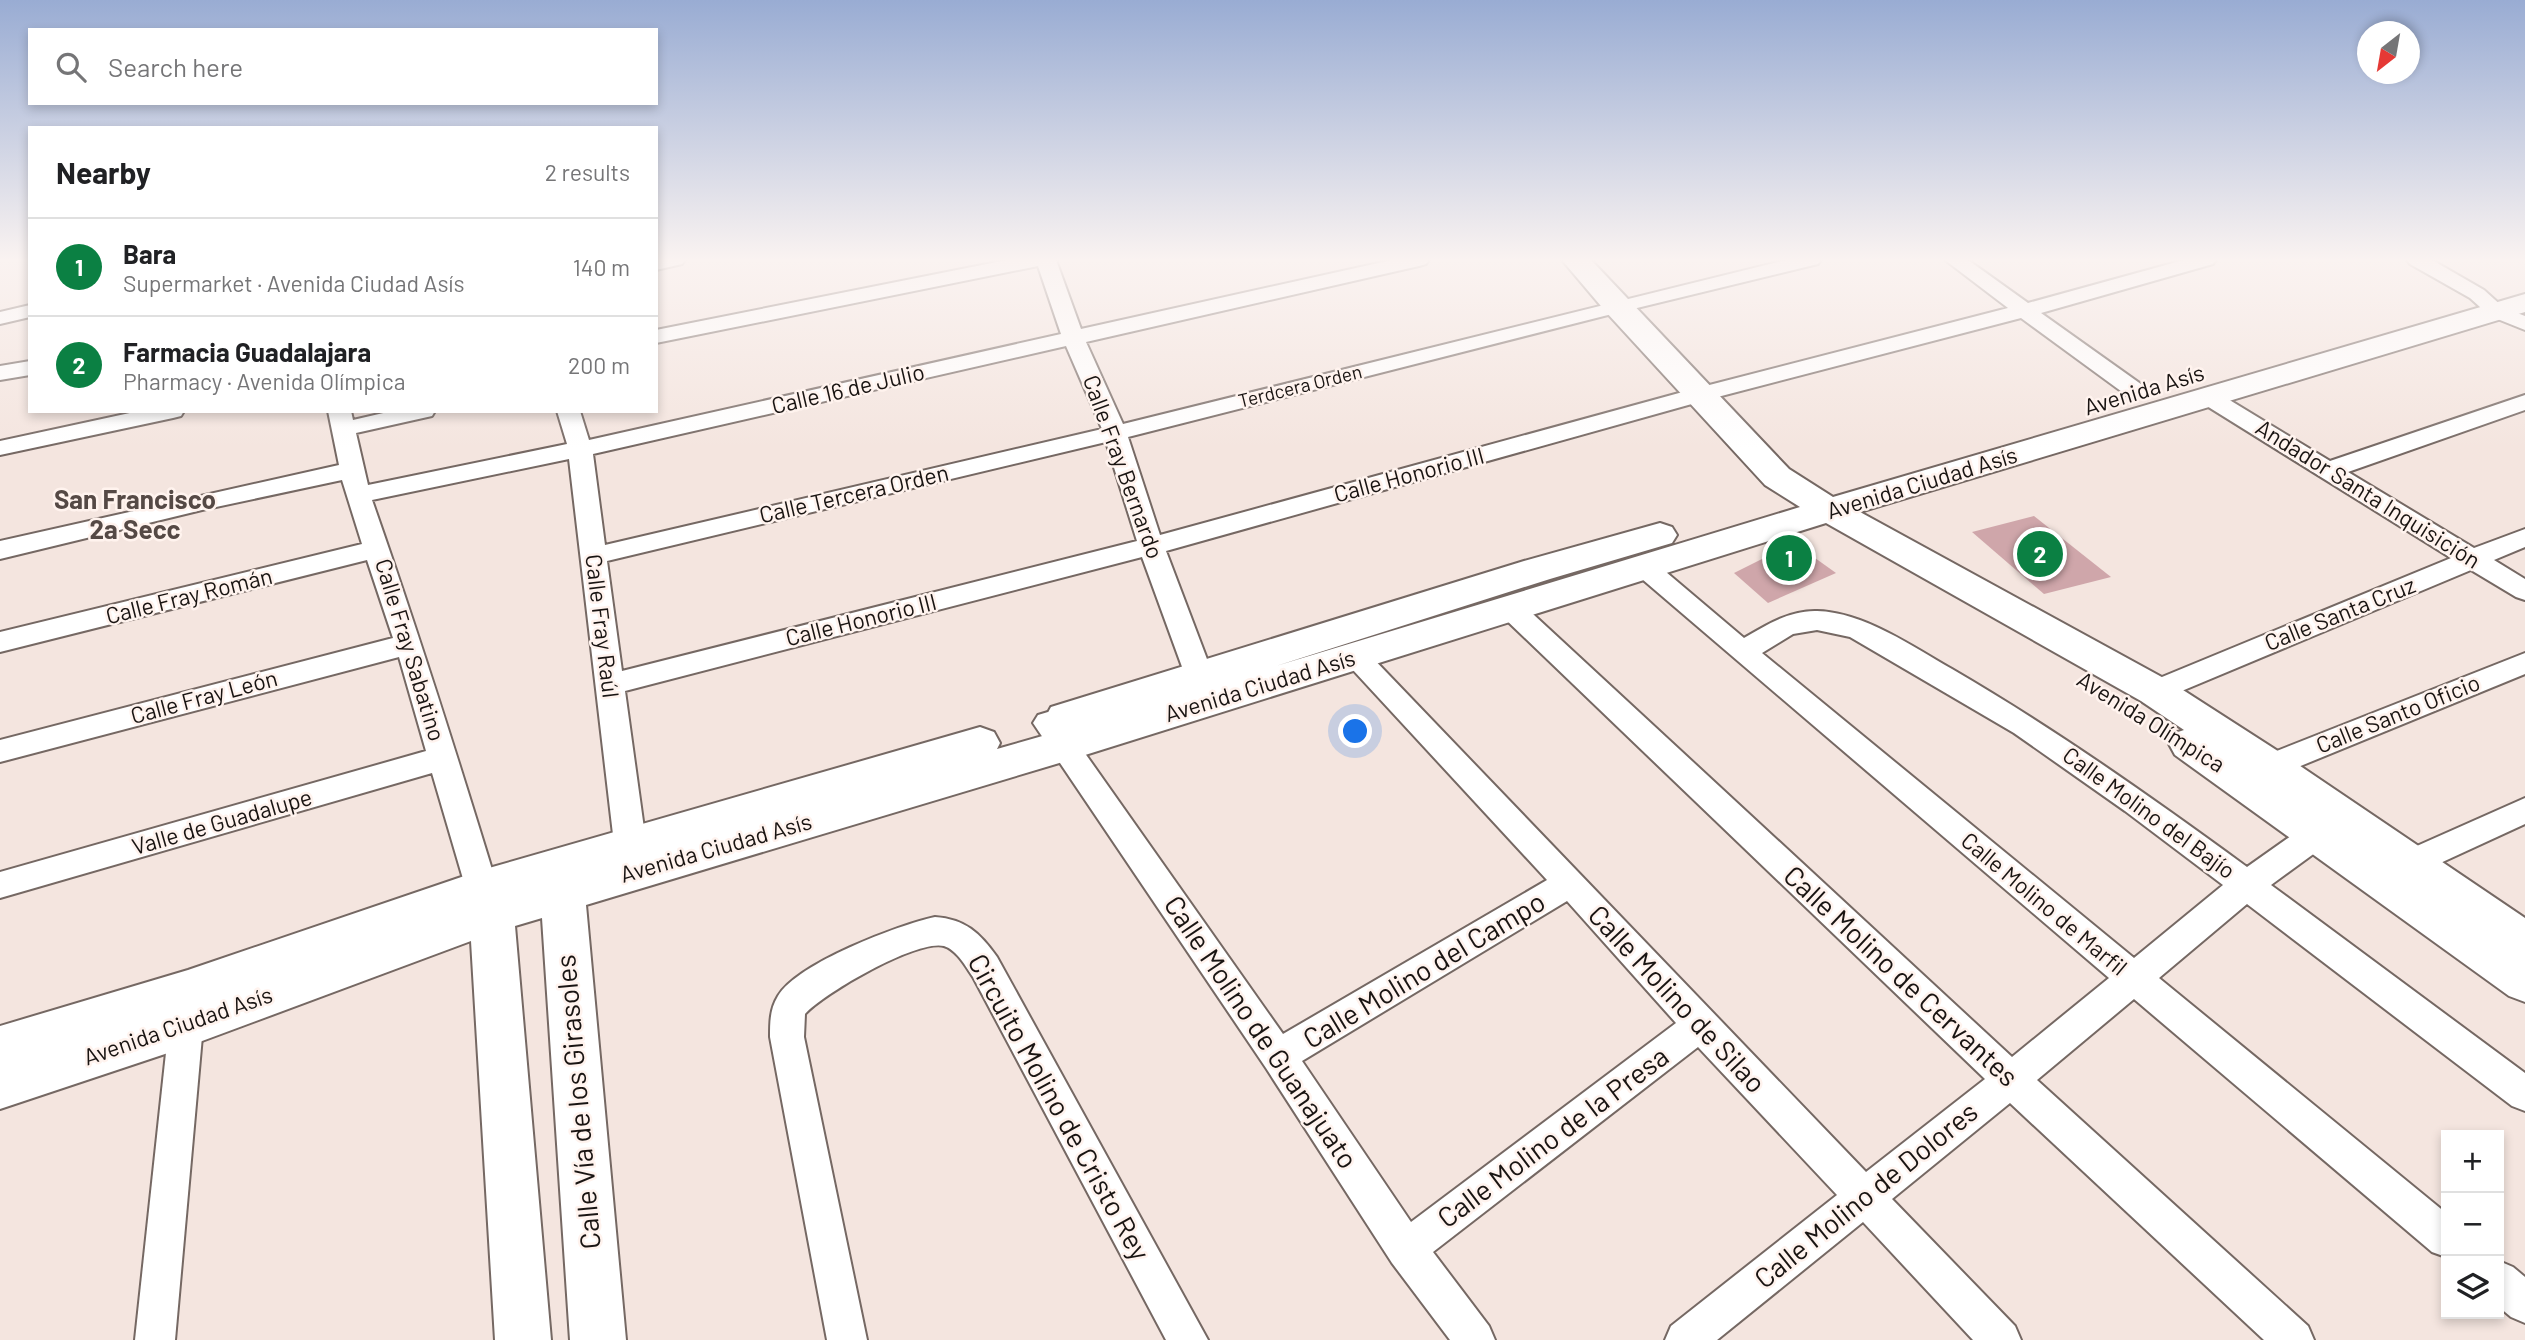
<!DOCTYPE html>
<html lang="en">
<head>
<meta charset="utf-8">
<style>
	body { margin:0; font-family:Barlow,sans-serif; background:#f2f2f2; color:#202124 }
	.controls { position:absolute; right:21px; bottom:21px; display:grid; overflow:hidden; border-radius:0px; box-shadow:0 4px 10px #0003 }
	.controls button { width:63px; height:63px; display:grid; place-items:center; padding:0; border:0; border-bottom:2px solid #e0e0e0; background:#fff; color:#202124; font:35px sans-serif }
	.compass { position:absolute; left:2357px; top:21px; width:63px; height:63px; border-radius:50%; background:#fff; box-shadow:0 4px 10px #0003; rotate:211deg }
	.you { position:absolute; left:1356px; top:732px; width:24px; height:24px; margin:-18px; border:5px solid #fff; border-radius:50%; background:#1a73e8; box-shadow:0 0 0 10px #1a73e833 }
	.badge { display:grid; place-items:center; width:46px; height:46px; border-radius:50%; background:#0b8043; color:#fff; font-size:23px; font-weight:700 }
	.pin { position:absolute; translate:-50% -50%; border:4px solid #fff; box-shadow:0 2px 7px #0006 }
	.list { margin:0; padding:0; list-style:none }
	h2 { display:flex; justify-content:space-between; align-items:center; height:91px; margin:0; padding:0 28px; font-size:30px }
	h2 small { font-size:23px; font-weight:400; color:#757577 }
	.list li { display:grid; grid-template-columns:46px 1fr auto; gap:21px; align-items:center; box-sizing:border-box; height:98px; padding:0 28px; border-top:2px solid #e0e0e0 }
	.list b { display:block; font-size:26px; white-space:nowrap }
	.list p { margin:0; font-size:23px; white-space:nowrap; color:#757577 }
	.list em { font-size:23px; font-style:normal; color:#757577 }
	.icon { flex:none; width:38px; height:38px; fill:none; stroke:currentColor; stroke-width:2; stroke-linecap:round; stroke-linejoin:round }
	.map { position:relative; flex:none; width:2525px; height:1340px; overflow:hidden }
	.search { position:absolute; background:#fff; box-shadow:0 4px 10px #0003; left:28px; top:28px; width:630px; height:77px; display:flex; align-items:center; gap:18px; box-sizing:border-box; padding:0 24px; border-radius:0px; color:#757577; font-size:26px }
	.panel { position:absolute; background:#fff; box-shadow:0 4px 10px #0003; left:28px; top:126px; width:630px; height:287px; border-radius:0px }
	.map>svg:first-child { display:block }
</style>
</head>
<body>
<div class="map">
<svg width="2525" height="1340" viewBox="0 0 2525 1340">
	<rect width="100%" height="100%" fill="#f4e5df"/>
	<!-- building -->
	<g fill="#cfa6aa">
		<polygon points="2034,516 2111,577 2044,594 1972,532"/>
		<polygon points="1794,543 1836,573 1768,603 1734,573"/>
	</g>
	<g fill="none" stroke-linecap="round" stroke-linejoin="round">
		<!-- street casing -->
		<g stroke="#756863" stroke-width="4">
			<g id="street">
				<polygon points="656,260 685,260 682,264 656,270"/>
				<path d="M1007,260H1056L1081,329L1392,260H1429L1426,264L1419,266L1086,342L1123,424L1786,260H1821L1818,264L1604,316L1128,437L1160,535L1690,390L2008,308L1945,260H1968L2028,303L2184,260H2216L2213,264L2041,313L2145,387L2148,392L2145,397H2129L2021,318L1706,400L1166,551L1213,675L1209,682L1199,685L1189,682L1185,675L1142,557L625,691L646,843L641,852L630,856L619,852L614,843L569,459L372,500C417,628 458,758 498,889L493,899L482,903L471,899L466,889L432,773L0,898V872L426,751L399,657L0,762V740L393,638L367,560L0,652V632L362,544L342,480L202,510L0,559V541L339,465L328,411H351L353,420L392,411H435L432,416L356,433L368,485L567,444L557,411H580L589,440L1061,334L1038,266L656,343V330ZM1066,346L1102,429L605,545L593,454ZM1106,442L1137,541L622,671L607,561Z"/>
				<polygon points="2407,260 2432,260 2484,290 2504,308 2525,316 2525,330 2490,316 2470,298 2410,264"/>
				<polygon points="30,305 30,317 0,324 0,312"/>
				<polygon points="30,361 30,375 0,380 0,366"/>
				<polygon points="2210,391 2218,393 2330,461 2525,395 2525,410 2348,472 2474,548 2525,529 2525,547 2494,560 2525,579 2525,600 2516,597 2471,570 2165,698 2155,702 2145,698 2141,691 2145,684 2451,558 2202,403 2199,398 2202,393"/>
				<polygon points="139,411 184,411 181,416 173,418 0,455 0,441"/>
				<path d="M1644,558L1653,561L1744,638C1766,625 1790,610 1817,611C1864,612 1913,647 1952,669C2055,729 2151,797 2247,867L2319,816L2330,812L2341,816L2345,825L2341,834L2271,885L2525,1073V1111L2512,1106L2247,904L2159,978L2446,1213V1257L2432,1252L2134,999L2037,1080L2308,1326L2314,1340H2264L2010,1103L1892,1199L2015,1326L2021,1340H1973L1863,1222L1717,1340H1665L1671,1326L1837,1195L1698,1047L1433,1252L1489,1326L1495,1340H1450L1392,1263L1266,1068L1033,723L1038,715L1048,712L1058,715L1283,1034L1547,880L1341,657L1345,650L1355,647L1365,650L1866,1172L1985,1079L1502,616L1498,609L1502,602L1511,600L1520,602L2012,1057L2109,978L1635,573L1631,567L1635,561ZM1817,630L1850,637L2014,733L2125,811L2223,885L2134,958L1762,653L1793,634ZM1567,901L1676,1023L1411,1222L1302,1061Z"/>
				<polygon points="2525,653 2525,674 2281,774 2270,778 2259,774 2255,766 2259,758"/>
				<polygon points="2525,798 2525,824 2423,871 2412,875 2401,871 2396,862 2401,853"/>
				<path d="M935,917C965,919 980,933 997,957L1208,1340H1166L973,977C966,967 957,950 944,946C917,939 824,993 805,1014L804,1037L867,1340H827L770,1037C770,1022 770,1009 778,996C798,963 898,925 935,917Z"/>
				<polygon points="186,1009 198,1014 203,1025 175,1340 135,1340 169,1025 174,1014"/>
				<polygon points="2499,1261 2513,1267 2525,1277 2525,1323 2511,1317 2499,1307"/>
			</g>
		</g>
		<!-- secondary casing -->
		<g stroke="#756863" stroke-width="4">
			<polygon id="secondary" points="1562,260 1591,260 1789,469 1833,497 2525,294 2525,312 1860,512 2169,681 2284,755 2525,918 2525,1002 2509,996 2175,755 2169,744 2175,733 2184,730 2141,701 1826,523 1066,761 586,905 626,1340 570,1340 542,918 515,926 551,1340 495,1340 471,941 186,1047 0,1109 0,1026 188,970 482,870 980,727 994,732 1000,743 997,749 1060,731 1051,729 1045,718 1051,707 1524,561 1660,523 1672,527 1677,535 1672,543 1550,579 1276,666 1800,507 1765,485 1606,312"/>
		</g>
		<!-- street -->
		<use href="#street" fill="#fff" fill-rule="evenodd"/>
		<!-- secondary -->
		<use href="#secondary" fill="#fff" fill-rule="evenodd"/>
	</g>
	<!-- sky -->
	<linearGradient id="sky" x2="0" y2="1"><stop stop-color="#99acd3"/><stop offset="0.58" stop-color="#faf3f1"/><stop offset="1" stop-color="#faf3f1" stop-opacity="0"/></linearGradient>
	<rect width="2525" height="448" fill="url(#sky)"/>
	<g text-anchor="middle" stroke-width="5" stroke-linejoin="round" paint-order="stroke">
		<!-- far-street labels -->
		<g font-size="19" fill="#191412" stroke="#fff3ee">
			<text transform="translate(1300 386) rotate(-14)" y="7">Terdcera Orden</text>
		</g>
		<!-- street labels -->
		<g font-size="23" fill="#191412" stroke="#fff3ee">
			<text transform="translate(848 389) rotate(-13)" y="8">Calle 16 de Julio</text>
			<text transform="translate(2144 390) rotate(-17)" y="8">Avenida Asís</text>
			<text transform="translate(1123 467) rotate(70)" y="8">Calle Fray Bernardo</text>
			<text transform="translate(1409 475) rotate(-15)" y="8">Calle Honorio III</text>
			<text transform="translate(1922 483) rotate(-17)" y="8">Avenida Ciudad Asís</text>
			<text transform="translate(854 494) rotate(-13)" y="8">Calle Tercera Orden</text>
			<text transform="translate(2368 494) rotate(32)" y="8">Andador Santa Inquisición</text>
			<text transform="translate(189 596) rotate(-14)" y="8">Calle Fray Román</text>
			<text transform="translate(2340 614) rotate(-22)" y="8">Calle Santa Cruz</text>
			<text transform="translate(861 620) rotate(-14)" y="8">Calle Honorio III</text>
			<text transform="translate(602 626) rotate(83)" y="8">Calle Fray Raúl</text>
			<text transform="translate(410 650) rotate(73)" y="8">Calle Fray Sabatino</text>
			<text transform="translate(1260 686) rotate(-17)" y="8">Avenida Ciudad Asís</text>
			<text transform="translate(204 697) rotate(-15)" y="8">Calle Fray León</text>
			<text transform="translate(2398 714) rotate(-22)" y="8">Calle Santo Oficio</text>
			<text transform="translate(2151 722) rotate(32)" y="8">Avenida Olímpica</text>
			<text transform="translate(2149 813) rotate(36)" y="8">Calle Molino del Bajío</text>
			<text transform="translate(222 822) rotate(-16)" y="8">Valle de Guadalupe</text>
			<text transform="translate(716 848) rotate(-16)" y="8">Avenida Ciudad Asís</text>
			<text transform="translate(2044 904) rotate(40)" y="8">Calle Molino de Marfil</text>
			<text transform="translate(178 1026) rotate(-19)" y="8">Avenida Ciudad Asís</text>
		</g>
		<!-- quarter labels -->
		<g font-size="26" font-weight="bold" fill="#554945" stroke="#fff3ee">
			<text x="135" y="509">San Francisco<tspan x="135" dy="30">2a Secc</tspan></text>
		</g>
		<!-- near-street labels -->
		<g font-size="28" fill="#191412" stroke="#fff3ee">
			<text transform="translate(1424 970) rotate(-31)" y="10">Calle Molino del Campo</text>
			<text transform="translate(1901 976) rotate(43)" y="10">Calle Molino de Cervantes</text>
			<text transform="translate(1677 999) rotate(47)" y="10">Calle Molino de Silao</text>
			<text transform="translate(1261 1032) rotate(56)" y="10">Calle Molino de Guanajuato</text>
			<text transform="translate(578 1102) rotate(-95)" y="10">Calle Vía de los Girasoles</text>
			<text transform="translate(1059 1107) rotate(61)" y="10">Circuito Molino de Cristo Rey</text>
			<text transform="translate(1553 1137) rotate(-37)" y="10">Calle Molino de la Presa</text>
			<text transform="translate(1866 1195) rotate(-39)" y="10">Calle Molino de Dolores</text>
		</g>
	</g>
</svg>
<div class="controls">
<button>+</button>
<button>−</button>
<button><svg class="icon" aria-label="layers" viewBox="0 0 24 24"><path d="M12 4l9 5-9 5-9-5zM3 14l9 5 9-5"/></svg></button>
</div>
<svg class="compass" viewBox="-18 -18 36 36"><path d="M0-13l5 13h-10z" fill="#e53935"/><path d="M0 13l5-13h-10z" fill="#757577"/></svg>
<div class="you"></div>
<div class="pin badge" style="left:1789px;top:558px">1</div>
<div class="pin badge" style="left:2040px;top:554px">2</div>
<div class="search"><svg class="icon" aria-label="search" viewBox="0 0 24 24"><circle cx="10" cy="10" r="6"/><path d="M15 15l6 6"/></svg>Search here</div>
<section class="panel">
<h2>Nearby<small>2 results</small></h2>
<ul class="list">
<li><span class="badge">1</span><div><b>Bara</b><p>Supermarket · Avenida Ciudad Asís</p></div><em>140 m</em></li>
<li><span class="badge">2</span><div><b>Farmacia Guadalajara</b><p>Pharmacy · Avenida Olímpica</p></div><em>200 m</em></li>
</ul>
</section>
</div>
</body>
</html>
